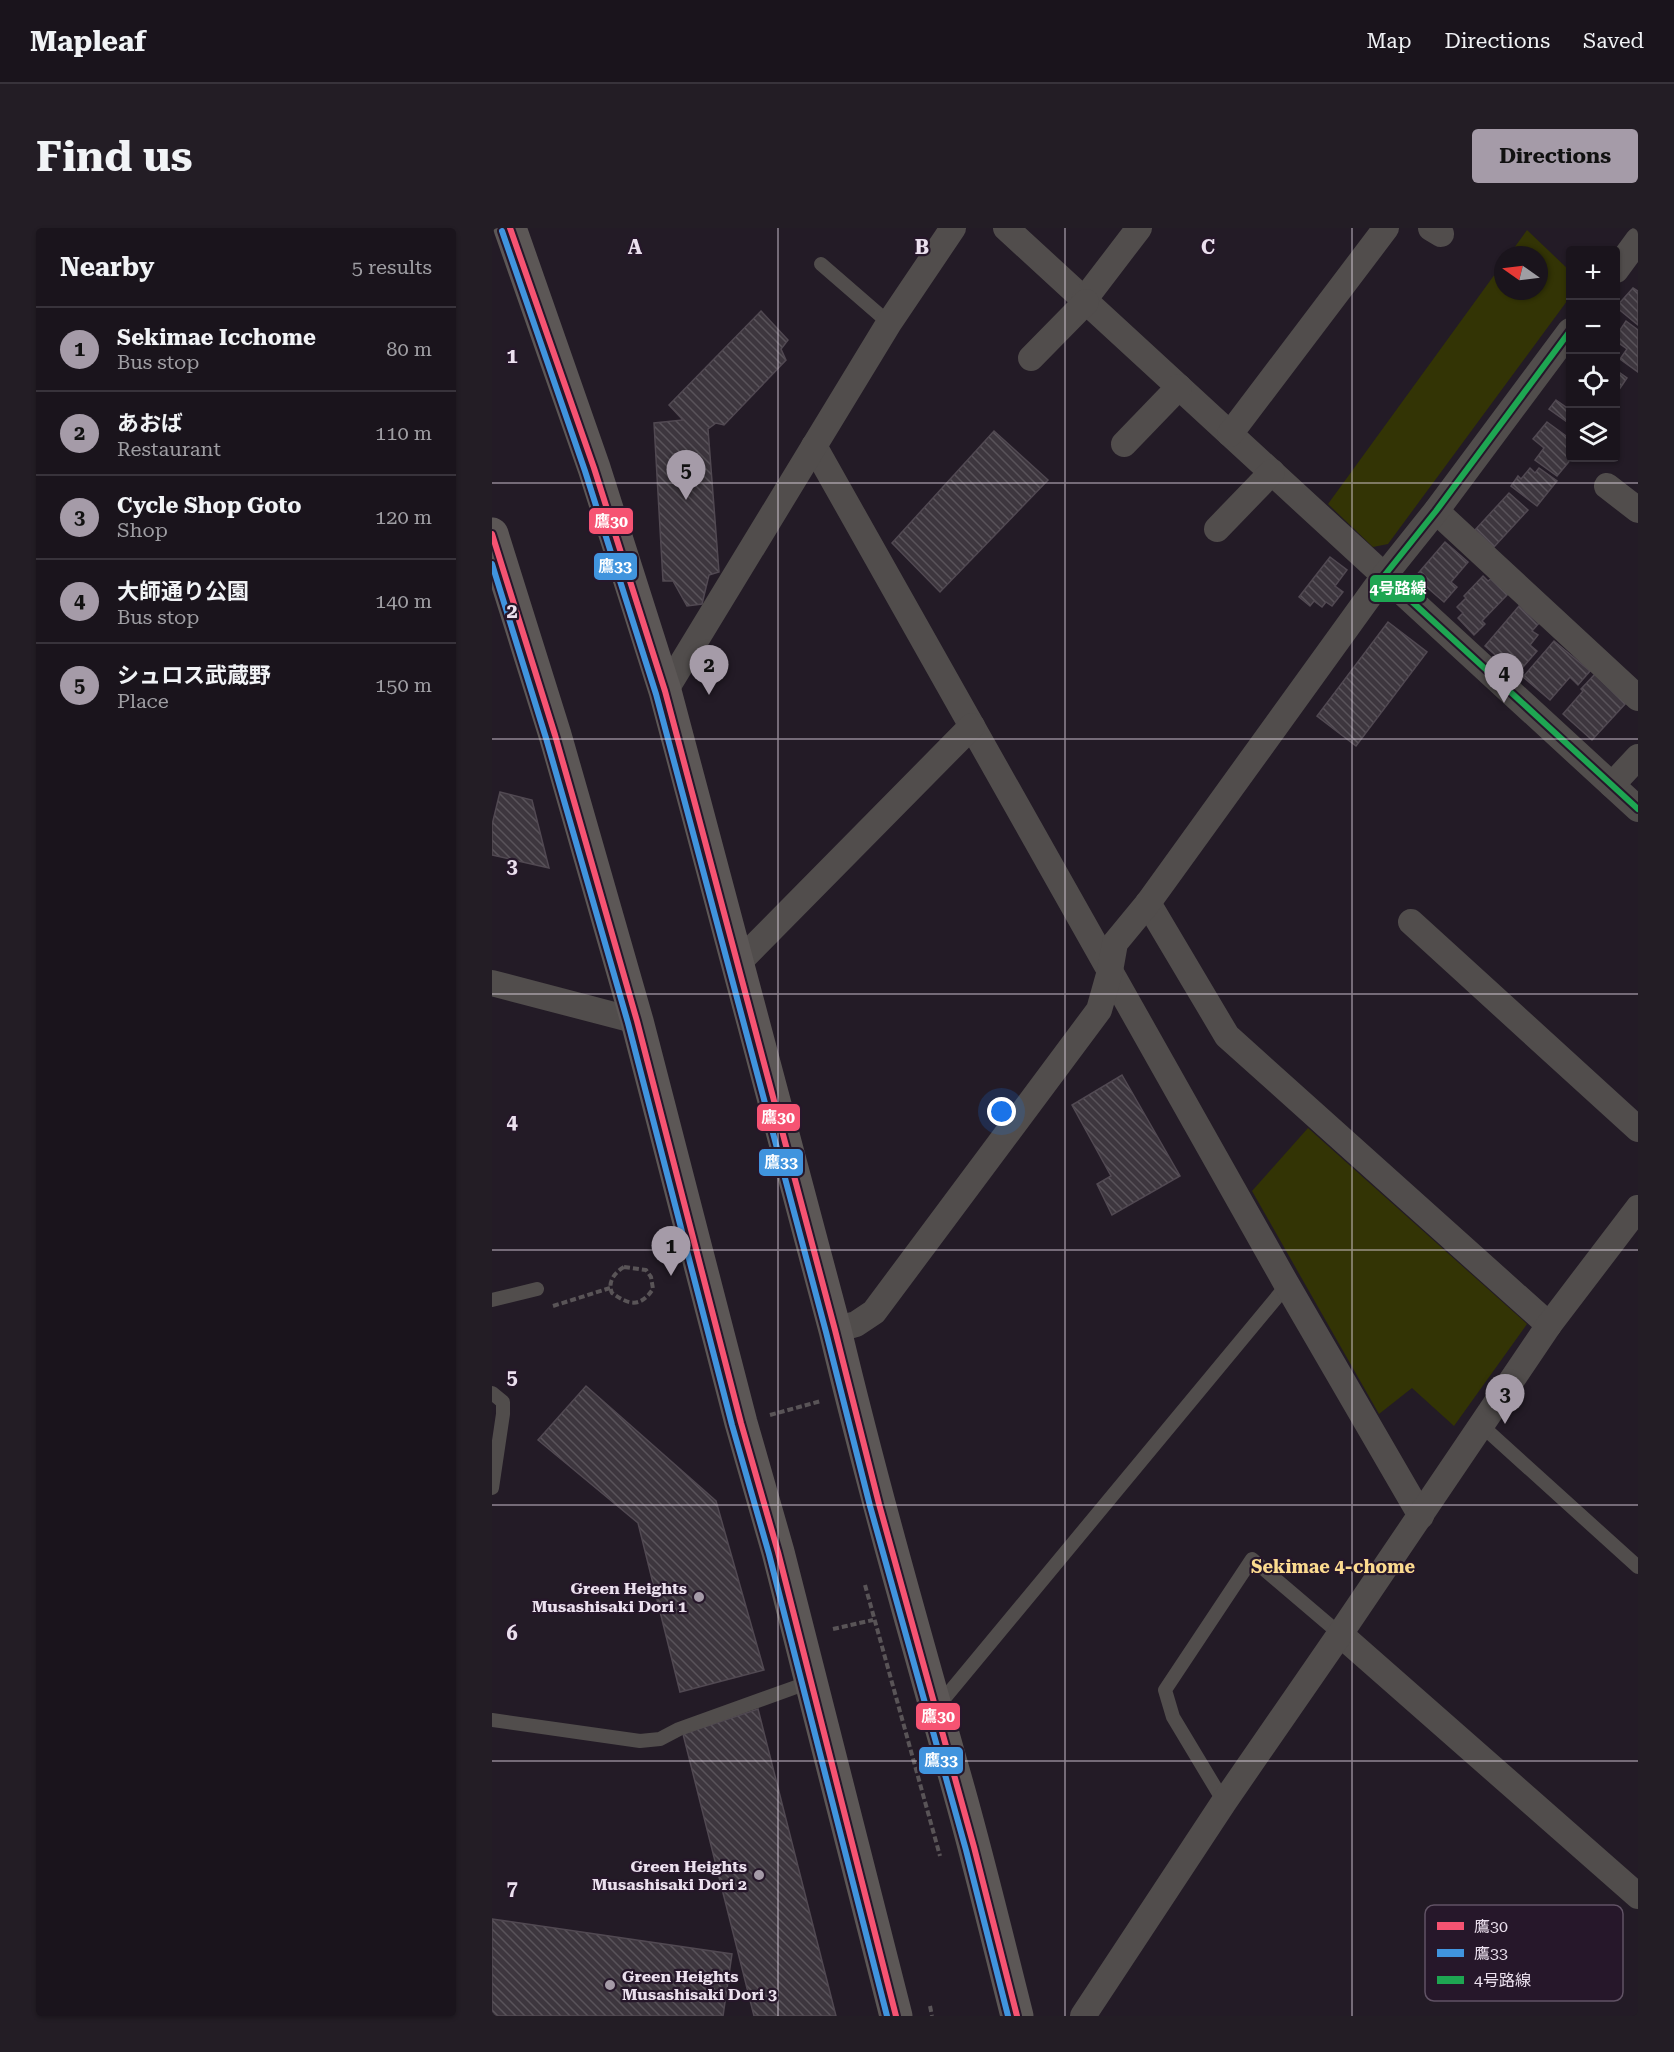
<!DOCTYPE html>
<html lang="en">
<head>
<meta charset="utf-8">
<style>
	body { margin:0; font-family:"Roboto Serif","Noto Sans JP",serif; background:#231d25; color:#f1f3f6 }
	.controls { position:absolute; right:18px; top:18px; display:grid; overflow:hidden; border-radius:6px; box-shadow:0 2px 4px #0004 }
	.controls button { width:54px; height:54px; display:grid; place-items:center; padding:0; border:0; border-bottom:2px solid #38333b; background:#1a141c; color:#f1f3f6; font:30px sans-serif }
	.compass { position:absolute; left:1002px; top:18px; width:54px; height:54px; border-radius:50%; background:#1a141c; box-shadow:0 2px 4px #0004; rotate:284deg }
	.you { position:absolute; left:510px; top:884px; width:21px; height:21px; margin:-15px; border:4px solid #fff; border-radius:50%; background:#1a73e8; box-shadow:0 0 0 9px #1a73e833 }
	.badge { display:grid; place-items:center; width:39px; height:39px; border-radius:50%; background:#a59ba8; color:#111; font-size:20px; font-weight:700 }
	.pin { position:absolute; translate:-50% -50px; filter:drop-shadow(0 2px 3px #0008) }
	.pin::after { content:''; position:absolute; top:32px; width:21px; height:18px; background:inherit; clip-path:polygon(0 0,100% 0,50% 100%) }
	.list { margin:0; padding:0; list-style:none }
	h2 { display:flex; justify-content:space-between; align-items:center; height:78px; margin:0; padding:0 24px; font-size:26px }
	h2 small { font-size:20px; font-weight:400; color:#9f9ea3 }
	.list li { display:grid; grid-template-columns:39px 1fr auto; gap:18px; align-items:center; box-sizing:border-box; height:84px; padding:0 24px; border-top:2px solid #38333b }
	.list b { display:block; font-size:22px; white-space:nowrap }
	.list p { margin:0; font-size:20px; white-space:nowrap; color:#9f9ea3 }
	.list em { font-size:20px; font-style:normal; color:#9f9ea3 }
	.icon { flex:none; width:33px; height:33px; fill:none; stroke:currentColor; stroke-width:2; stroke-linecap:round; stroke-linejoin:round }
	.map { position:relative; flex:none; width:1146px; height:1788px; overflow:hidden; border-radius:6px }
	header { display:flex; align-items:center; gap:36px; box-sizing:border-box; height:84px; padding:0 30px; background:#1a141c; border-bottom:2px solid #38333b }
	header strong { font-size:28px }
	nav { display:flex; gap:33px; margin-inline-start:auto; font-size:21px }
	.intro { display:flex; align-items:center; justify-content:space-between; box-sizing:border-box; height:144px; padding:0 36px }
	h1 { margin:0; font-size:42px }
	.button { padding:15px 27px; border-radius:6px; background:#a59ba8; color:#111; font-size:21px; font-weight:700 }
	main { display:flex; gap:36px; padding:0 36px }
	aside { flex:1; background:#1a141c; border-radius:6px; box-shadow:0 2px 4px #0004 }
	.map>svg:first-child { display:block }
</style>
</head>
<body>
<header>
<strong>Mapleaf</strong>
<nav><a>Map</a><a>Directions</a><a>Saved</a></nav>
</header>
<div class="intro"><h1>Find us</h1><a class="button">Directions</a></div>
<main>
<aside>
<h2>Nearby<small>5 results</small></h2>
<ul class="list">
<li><span class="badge">1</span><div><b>Sekimae Icchome</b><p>Bus stop</p></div><em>80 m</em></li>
<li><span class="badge">2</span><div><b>あおば</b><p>Restaurant</p></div><em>110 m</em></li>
<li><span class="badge">3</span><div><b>Cycle Shop Goto</b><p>Shop</p></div><em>120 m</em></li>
<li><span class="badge">4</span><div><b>大師通り公園</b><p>Bus stop</p></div><em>140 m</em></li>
<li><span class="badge">5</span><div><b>シュロス武蔵野</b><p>Place</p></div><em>150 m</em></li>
</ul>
</aside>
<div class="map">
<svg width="1146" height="1788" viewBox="0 0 1146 1788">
	<defs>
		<pattern id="building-back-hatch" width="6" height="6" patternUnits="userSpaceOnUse" patternTransform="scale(1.5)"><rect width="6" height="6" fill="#3d363e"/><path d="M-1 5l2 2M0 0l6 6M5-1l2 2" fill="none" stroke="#59535a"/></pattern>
	</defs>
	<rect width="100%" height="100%" fill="#231b26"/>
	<!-- park -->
	<g fill="#333405">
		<polygon points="1035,2 1078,43 1078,69 896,316 881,319 836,276 1011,35 1011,63 1047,63 1047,27 1017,27"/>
		<polygon points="816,900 1035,1096 962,1198 920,1160 887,1186 760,963"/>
	</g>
	<!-- building -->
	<g fill="url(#building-back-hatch)" stroke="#514952" stroke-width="1.5">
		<polygon points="1141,60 1146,63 1146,97 1124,79"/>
		<polygon points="269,83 296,112 289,121 294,132 232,197 224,195 216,201 227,344 217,347 210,376 195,378 181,353 171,353 162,195 191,192 177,177"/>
		<polygon points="1134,93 1146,102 1146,144 1128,131 1135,121 1124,113 1124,108"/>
		<polygon points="1124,142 1135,150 1124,166"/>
		<polygon points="1064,172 1078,182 1078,196 1057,181"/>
		<polygon points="1055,194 1078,211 1080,230 1065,248 1043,232 1052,220 1041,211"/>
		<polygon points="502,203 556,252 448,364 400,315"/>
		<polygon points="1038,240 1043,245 1047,240 1065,253 1045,278 1019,258 1026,248 1029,251"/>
		<polygon points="1017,265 1036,282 1002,319 983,302"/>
		<polygon points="953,314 976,334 959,354 965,359 952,374 923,349"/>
		<polygon points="838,329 855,342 843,358 851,364 840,378 834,374 830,379 822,373 818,378 807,369"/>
		<polygon points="991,348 996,353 1000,350 1016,366 990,393 993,396 982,407 966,390 971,385 965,379 974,370 972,368"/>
		<polygon points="1027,378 1047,395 1040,403 1046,407 1038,417 1045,423 1025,446 993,418"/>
		<polygon points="896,394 935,424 864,518 825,488"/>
		<polygon points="1062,413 1098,443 1086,457 1078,449 1058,472 1031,449"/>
		<polygon points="1103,446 1134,475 1100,512 1071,486 1091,463 1089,461"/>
		<polygon points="8,564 40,572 57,640 0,627 0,597"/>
		<polygon points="630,847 688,948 620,987 605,956 619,948 580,877"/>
		<polygon points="94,1158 224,1273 272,1442 188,1464 146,1295 46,1212"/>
		<polygon points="266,1481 344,1788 262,1788 191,1506"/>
		<polygon points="0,1691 240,1726 231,1788 0,1788"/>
	</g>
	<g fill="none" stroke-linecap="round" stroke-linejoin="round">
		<!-- path -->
		<g stroke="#595457" stroke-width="4" stroke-dasharray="6 3" stroke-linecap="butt">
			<path d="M132,1039L154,1042L159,1049L161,1061C148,1080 137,1077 120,1065C115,1054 123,1044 132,1039Z"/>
			<polyline points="61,1078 118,1060"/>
			<polyline points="278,1187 329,1173"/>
			<polyline points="373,1357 448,1628"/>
			<polyline points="341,1401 381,1392"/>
			<polyline points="438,1778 440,1788"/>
		</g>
		<!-- service -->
		<g stroke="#514d4c" stroke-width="14">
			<polyline points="329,36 397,95"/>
			<polyline points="0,1072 45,1061"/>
			<polyline points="0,1165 11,1174 11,1186 0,1260"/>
			<polyline points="989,1197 1146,1339"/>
			<polyline points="446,1478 795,1057"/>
			<polyline points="0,1492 148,1513 168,1511 187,1501 318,1454"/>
			<polyline points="732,1574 681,1489 673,1462 760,1331 848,1406"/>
		</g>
		<!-- minor -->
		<g stroke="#514d4c" stroke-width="26">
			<polyline points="514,0 1146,581"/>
			<polyline points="939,0 949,6"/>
			<polyline points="1124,42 1146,12"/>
			<polyline points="592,72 647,0"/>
			<polyline points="539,130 594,74"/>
			<polyline points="738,206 894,0"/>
			<polyline points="632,216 687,159"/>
			<polyline points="322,218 795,1057 929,1288"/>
			<polyline points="1115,258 1146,282"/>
			<polyline points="944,283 1146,470"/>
			<polyline points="725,301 780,244"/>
			<polyline points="173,463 397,95 461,0"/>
			<polyline points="1120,557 1146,529"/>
			<polyline points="656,675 735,808 1057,1097"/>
			<polyline points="919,694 1146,901"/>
			<polyline points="246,735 480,498"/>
			<polyline points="0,755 145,793"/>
			<polyline points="343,1102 364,1096 382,1084 607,782 618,743 623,715 656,675 892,348 944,283 1078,103"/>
			<polyline points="848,1406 1146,1668"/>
			<polyline points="591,1788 732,1574 848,1406 1057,1097 1146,980"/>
		</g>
		<!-- primary -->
		<g stroke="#5c5756" stroke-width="33">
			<path d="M18,0L102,240L173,463L343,1102C380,1257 424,1410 467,1563C488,1638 506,1713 525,1788"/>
			<polyline points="0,306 63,507 145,793 249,1195 286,1324 404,1788"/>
		</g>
		<!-- bus-1 casing -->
		<g stroke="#26172a" stroke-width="10">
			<g id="bus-1">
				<polyline points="18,0 102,240 173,463 343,1102 387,1276 482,1619 525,1788"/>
				<polyline points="0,306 63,507 145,793 249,1195 286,1324 404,1788"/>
			</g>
		</g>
		<!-- bus-2 casing -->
		<g stroke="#26172a" stroke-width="10">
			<g id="bus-2">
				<polyline points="10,3 93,243 164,466 334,1104 378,1278 474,1622 516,1788"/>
				<polyline points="0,336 54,510 136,795 240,1197 277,1326 395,1788"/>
			</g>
		</g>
		<!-- bus-3 casing -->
		<g stroke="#26172a" stroke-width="10">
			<polyline id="bus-3" points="1078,103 944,283 892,348 1146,581"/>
		</g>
		<!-- bus-1 -->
		<use href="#bus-1" stroke="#f65372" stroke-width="6"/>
		<!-- bus-2 -->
		<use href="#bus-2" stroke="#4094de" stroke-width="6"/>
		<!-- bus-3 -->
		<use href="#bus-3" stroke="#1ea652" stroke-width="6"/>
	</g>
	<!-- grid -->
	<path fill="none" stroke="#ebe0ee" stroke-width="1.5" stroke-opacity="0.55" d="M286,0V1788M573,0V1788M860,0V1788M0,255H1146M0,511H1146M0,766H1146M0,1022H1146M0,1277H1146M0,1533H1146"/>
	<!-- markers -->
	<g fill="#a59ba8" stroke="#26172a" stroke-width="2">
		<circle cx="207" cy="1369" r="6"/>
		<circle cx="267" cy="1647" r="6"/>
		<circle cx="118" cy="1757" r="6"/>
	</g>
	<g text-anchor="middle" stroke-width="4.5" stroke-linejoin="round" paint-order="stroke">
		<!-- poi labels -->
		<g font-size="16" font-weight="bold" fill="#ebe0ee" stroke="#26172a" text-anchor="end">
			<text x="195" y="1366">Green Heights<tspan x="195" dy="18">Musashisaki Dori 1</tspan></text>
			<text x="255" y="1644">Green Heights<tspan x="255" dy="18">Musashisaki Dori 2</tspan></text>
			<text x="130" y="1754" text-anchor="start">Green Heights<tspan x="130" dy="18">Musashisaki Dori 3</tspan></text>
		</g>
		<!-- neighbourhood labels -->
		<g font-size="18" font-weight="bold" fill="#fbda8f" stroke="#26172a">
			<text x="841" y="1345">Sekimae 4-chome</text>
		</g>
	</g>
	<!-- legend -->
	<rect x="933" y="1677" width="198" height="96" rx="9" fill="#26172a" stroke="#615365" stroke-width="1.5"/>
	<rect x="945" y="1694" width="27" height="8" fill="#f65372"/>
	<rect x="945" y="1721" width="27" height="8" fill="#4094de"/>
	<rect x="945" y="1748" width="27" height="8" fill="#1ea652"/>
	<g font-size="16" fill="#ebe0ee">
		<text x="982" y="1704">鷹30</text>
		<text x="982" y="1731">鷹33</text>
		<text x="982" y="1758">4号路線</text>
	</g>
	<g font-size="20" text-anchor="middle" font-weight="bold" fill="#ebe0ee" stroke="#26172a" stroke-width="4.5" stroke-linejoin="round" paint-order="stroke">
		<text x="143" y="26">A</text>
		<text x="430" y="26">B</text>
		<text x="716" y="26">C</text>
		<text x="20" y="135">1</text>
		<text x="20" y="390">2</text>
		<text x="20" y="645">3</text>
		<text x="20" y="901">4</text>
		<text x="20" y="1156">5</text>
		<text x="20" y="1412">6</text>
		<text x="20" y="1667">7</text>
	</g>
	<g stroke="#26172a" stroke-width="2">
		<rect x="96" y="279" width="46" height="28" rx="6" fill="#f65372"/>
		<rect x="101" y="324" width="45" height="29" rx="6" fill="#4094de"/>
		<rect x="877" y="346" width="57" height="29" rx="6" fill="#1ea652"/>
		<rect x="264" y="875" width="45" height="29" rx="6" fill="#f65372"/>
		<rect x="266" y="920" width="46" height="29" rx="6" fill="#4094de"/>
		<rect x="423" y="1474" width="46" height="29" rx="6" fill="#f65372"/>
		<rect x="426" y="1518" width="46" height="29" rx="6" fill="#4094de"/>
	</g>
	<g font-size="16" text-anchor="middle" font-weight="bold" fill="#fff">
		<text x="119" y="299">鷹30</text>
		<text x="123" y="344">鷹33</text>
		<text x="906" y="366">4号路線</text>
		<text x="286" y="895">鷹30</text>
		<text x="289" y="940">鷹33</text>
		<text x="446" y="1494">鷹30</text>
		<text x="449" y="1538">鷹33</text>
	</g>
</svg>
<div class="controls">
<button>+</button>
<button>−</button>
<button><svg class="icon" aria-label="locate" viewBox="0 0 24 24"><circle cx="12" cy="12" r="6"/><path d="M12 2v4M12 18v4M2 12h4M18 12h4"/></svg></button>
<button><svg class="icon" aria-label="layers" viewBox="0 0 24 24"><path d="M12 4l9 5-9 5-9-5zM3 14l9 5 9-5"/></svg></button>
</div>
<svg class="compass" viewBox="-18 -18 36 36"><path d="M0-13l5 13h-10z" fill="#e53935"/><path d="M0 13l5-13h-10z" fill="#9f9ea3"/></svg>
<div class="you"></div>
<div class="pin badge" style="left:179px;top:1048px">1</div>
<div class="pin badge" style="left:217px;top:467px">2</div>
<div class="pin badge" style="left:1013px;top:1196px">3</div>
<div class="pin badge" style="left:1012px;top:475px">4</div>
<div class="pin badge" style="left:194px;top:272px">5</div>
</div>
</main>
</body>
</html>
